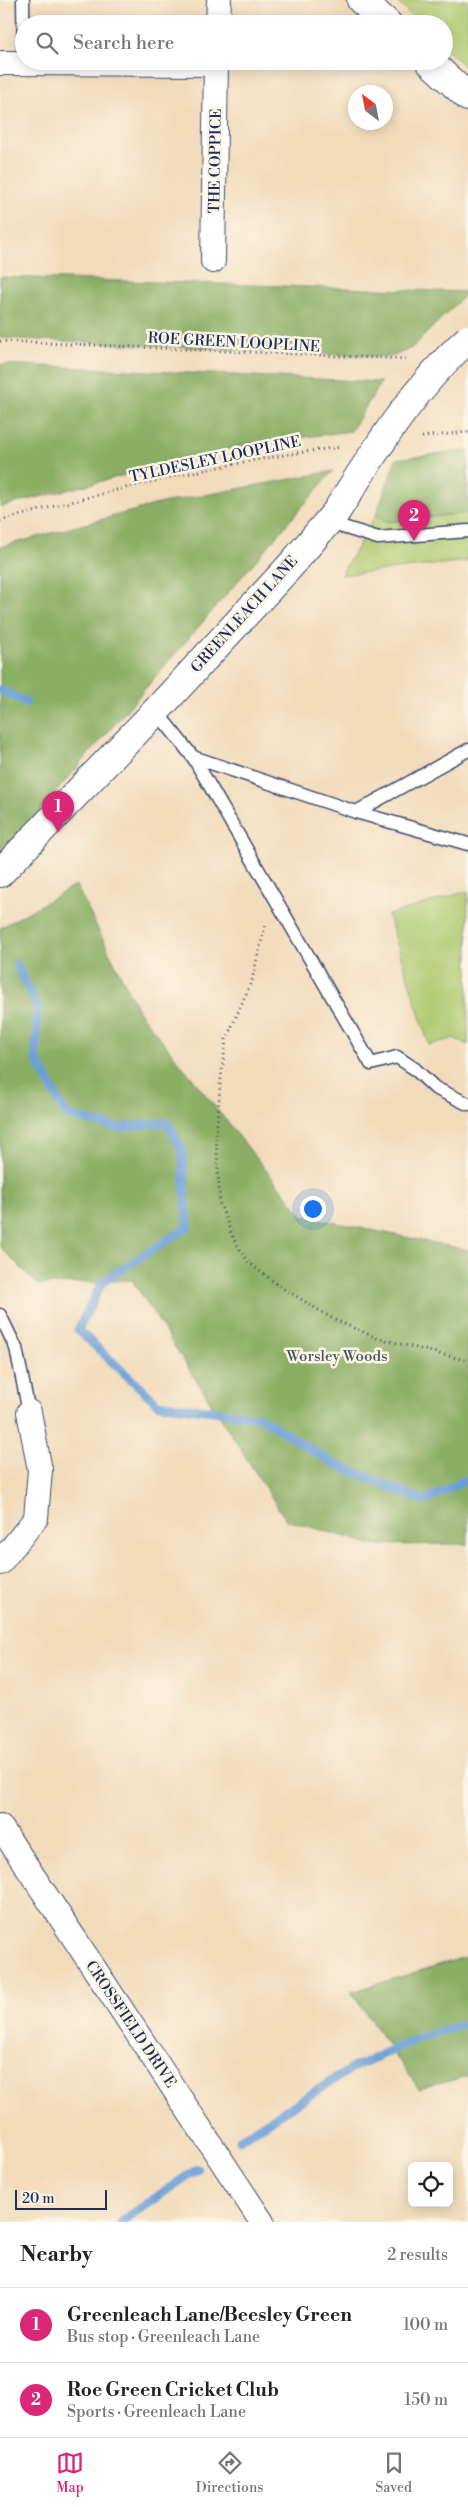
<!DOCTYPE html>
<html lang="en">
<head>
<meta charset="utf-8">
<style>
	body { margin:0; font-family:"Libre Bodoni",serif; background:#f6f6f6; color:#222 }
	.controls { position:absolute; right:15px; bottom:15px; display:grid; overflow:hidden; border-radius:8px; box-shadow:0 2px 12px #0003 }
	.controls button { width:45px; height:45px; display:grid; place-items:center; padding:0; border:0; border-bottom:1px solid #e0e0e0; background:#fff; color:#222; font:25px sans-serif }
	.compass { position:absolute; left:348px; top:85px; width:45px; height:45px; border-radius:50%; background:#fff; box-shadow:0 2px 12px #0003; rotate:328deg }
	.scale { position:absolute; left:15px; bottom:12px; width:92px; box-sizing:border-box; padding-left:5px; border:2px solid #1b2f5e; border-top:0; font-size:14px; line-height:18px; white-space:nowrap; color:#1b2f5e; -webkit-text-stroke:4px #fcf5e5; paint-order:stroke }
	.you { position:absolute; left:312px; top:1208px; width:18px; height:18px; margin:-12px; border:4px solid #fff; border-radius:50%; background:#1a73e8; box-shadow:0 0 0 8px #1a73e833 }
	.badge { display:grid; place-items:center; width:32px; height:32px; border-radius:50%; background:#db2777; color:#fff; font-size:16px; font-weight:700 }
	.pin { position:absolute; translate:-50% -41px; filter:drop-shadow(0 1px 2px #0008) }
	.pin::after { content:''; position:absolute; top:26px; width:18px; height:15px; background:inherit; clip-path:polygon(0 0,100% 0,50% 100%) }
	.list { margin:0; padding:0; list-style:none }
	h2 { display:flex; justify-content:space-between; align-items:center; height:65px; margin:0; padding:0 20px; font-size:21px }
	h2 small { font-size:16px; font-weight:400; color:#767676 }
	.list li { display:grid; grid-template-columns:32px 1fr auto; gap:15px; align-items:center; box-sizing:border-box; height:75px; padding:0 20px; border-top:1px solid #e0e0e0 }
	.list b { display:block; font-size:19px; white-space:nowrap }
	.list p { margin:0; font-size:16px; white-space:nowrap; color:#767676 }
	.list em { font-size:16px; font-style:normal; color:#767676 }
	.icon { flex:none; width:28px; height:28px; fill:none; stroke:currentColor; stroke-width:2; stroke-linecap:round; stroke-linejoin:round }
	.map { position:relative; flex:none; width:468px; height:2222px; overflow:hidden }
	.search { position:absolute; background:#fff; box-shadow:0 2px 12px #0003; left:15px; right:15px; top:15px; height:55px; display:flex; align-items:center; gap:12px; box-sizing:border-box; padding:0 18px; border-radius:28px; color:#767676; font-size:19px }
	.sheet { height:215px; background:#fff }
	nav { display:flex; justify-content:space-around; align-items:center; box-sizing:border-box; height:70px; border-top:1px solid #e0e0e0; background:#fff; font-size:14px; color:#767676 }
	nav a { display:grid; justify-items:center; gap:2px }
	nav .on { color:#db2777 }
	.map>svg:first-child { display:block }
</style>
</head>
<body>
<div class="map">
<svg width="468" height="2222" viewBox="0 0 468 2222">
	<rect width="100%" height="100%" fill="#fcf5e5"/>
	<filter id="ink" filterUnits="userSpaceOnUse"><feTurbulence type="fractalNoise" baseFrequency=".02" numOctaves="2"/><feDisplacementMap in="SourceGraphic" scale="10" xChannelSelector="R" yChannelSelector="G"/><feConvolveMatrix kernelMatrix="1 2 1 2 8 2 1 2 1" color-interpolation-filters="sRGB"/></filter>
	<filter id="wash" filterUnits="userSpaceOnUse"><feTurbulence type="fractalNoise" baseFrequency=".0096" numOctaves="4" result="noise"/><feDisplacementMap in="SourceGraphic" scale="20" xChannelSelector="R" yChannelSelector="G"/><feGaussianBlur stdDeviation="1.12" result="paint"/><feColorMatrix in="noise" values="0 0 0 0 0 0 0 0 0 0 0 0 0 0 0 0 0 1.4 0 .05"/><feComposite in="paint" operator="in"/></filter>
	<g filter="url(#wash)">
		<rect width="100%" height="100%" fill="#f2dbbb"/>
		<!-- green -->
		<g fill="#aeca71" stroke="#647c68">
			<polygon points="395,0 468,0 468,70 444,47 444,24 420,24"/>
			<polygon points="468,513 468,561 341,575 376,515 385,522"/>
			<polygon points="468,891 468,1045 454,1038 429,1045 388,915"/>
		</g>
		<!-- forest -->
		<g fill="#8aae63" stroke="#526e60">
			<polygon points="0,277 468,292 412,348 391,357 0,338"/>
			<polygon points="0,364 381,382 351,431 244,445 0,507"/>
			<polygon points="468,450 468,513 384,522 376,515 396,459"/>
			<polygon points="333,471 0,857 0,547 162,503"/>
			<polygon points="76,885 139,1012 303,1216 468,1250 468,1544 374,1545 286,1520 132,1280 38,1285 0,1247 0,928"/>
			<polygon points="468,1956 468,2076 419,2089 351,1992"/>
		</g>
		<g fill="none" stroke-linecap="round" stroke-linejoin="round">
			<!-- stream -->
			<g stroke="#6c9fd7" stroke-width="9">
				<polyline points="0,690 26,702"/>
				<polyline points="16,964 37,1005 36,1058 66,1115 118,1128 167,1122 182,1150 188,1227 102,1282 78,1330 158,1404 260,1417 333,1463 424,1501 468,1479"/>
				<polyline points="239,2140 354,2067 421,2037 468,2023"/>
				<polyline points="121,2222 197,2169"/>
			</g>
		</g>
	</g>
	<g filter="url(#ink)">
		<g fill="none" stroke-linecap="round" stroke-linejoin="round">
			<!-- service casing -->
			<g stroke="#3b496c" stroke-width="15">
				<g id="service">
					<polyline points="23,0 24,63"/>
					<polyline points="327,522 378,538 468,531"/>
					<polyline points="156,711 193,757 371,1064 397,1057 415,1069 435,1088 468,1104"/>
					<polyline points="193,757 356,812 468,844"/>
					<polyline points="356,812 468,750"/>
					<polyline points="0,1315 16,1348 29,1412"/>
				</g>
			</g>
			<!-- minor casing -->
			<g stroke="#3b496c" stroke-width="26">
				<g id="minor">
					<polyline points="218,24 219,0"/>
					<polyline points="0,63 216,64"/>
					<polyline points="213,261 216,61"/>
					<polyline points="0,1563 36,1518 40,1470 29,1412"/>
					<polyline points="0,1826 262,2222"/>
				</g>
			</g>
			<!-- tertiary casing -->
			<g stroke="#3b496c" stroke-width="30">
				<g id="tertiary">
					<polyline points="361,0 388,24"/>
					<polyline points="429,61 468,97"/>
					<polyline points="0,873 156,711 291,565 336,512"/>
				</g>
			</g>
			<!-- path -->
			<g stroke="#3b496c" stroke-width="3" stroke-dasharray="1 4" stroke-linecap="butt">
				<polyline points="0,341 406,359"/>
				<polyline points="422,437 468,432"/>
				<path d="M0,521C112,490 226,461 341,447"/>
				<polyline points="265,926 252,980 226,1040 220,1086 216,1137 220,1204 234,1240 249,1263 281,1287 335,1320 377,1338 468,1361"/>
			</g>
			<!-- service -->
			<use href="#service" stroke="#fff" stroke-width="12"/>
			<!-- minor -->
			<use href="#minor" stroke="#fff" stroke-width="24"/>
			<!-- tertiary -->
			<use href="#tertiary" stroke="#fff" stroke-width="28"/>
			<!-- tertiary-bridge casing -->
			<g stroke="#3b496c" stroke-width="30" stroke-linecap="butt">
				<path id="tertiary-bridge" d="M336,512C375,451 413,388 468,339"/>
			</g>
			<!-- tertiary-bridge -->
			<use href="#tertiary-bridge" stroke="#fff" stroke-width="28"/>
		</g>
	</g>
	<g text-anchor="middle" stroke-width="5" stroke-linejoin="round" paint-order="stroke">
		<!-- street labels -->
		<g font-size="15" fill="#1b2f5e" stroke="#fcf5e5">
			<text transform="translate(215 161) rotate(-89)" y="5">THE COPPICE</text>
			<text transform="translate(234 342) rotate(3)" y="5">ROE GREEN LOOPLINE</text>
			<text transform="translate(215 459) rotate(-12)" y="5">TYLDESLEY LOOPLINE</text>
			<text transform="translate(244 614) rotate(-48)" y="5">GREENLEACH LANE</text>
			<text transform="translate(131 2024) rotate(56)" y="5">CROSSFIELD DRIVE</text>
		</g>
		<!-- park labels -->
		<g font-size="15" fill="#405663" stroke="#fcf5e5">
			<text x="337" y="1361">Worsley Woods</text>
		</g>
	</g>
</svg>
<div class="controls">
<button><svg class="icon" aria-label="locate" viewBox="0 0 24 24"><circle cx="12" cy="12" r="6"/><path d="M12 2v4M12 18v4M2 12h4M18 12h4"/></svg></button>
</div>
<svg class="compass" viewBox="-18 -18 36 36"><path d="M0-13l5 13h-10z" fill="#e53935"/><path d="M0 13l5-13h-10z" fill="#767676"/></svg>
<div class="scale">20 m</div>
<div class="you"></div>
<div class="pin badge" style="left:58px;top:832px">1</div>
<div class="pin badge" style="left:414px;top:541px">2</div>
<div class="search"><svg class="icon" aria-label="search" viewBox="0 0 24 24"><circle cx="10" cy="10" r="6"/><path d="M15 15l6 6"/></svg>Search here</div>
</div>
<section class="sheet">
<h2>Nearby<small>2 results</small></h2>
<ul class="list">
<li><span class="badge">1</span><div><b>Greenleach Lane/Beesley Green</b><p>Bus stop · Greenleach Lane</p></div><em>100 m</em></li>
<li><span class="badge">2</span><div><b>Roe Green Cricket Club</b><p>Sports · Greenleach Lane</p></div><em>150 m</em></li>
</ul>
</section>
<nav>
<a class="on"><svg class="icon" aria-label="map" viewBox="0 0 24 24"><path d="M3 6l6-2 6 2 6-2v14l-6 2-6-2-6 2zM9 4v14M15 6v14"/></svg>Map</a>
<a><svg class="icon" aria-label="directions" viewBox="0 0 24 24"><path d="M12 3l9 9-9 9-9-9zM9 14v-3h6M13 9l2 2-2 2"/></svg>Directions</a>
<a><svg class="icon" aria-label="saved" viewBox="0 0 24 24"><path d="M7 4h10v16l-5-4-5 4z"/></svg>Saved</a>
</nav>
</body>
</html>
